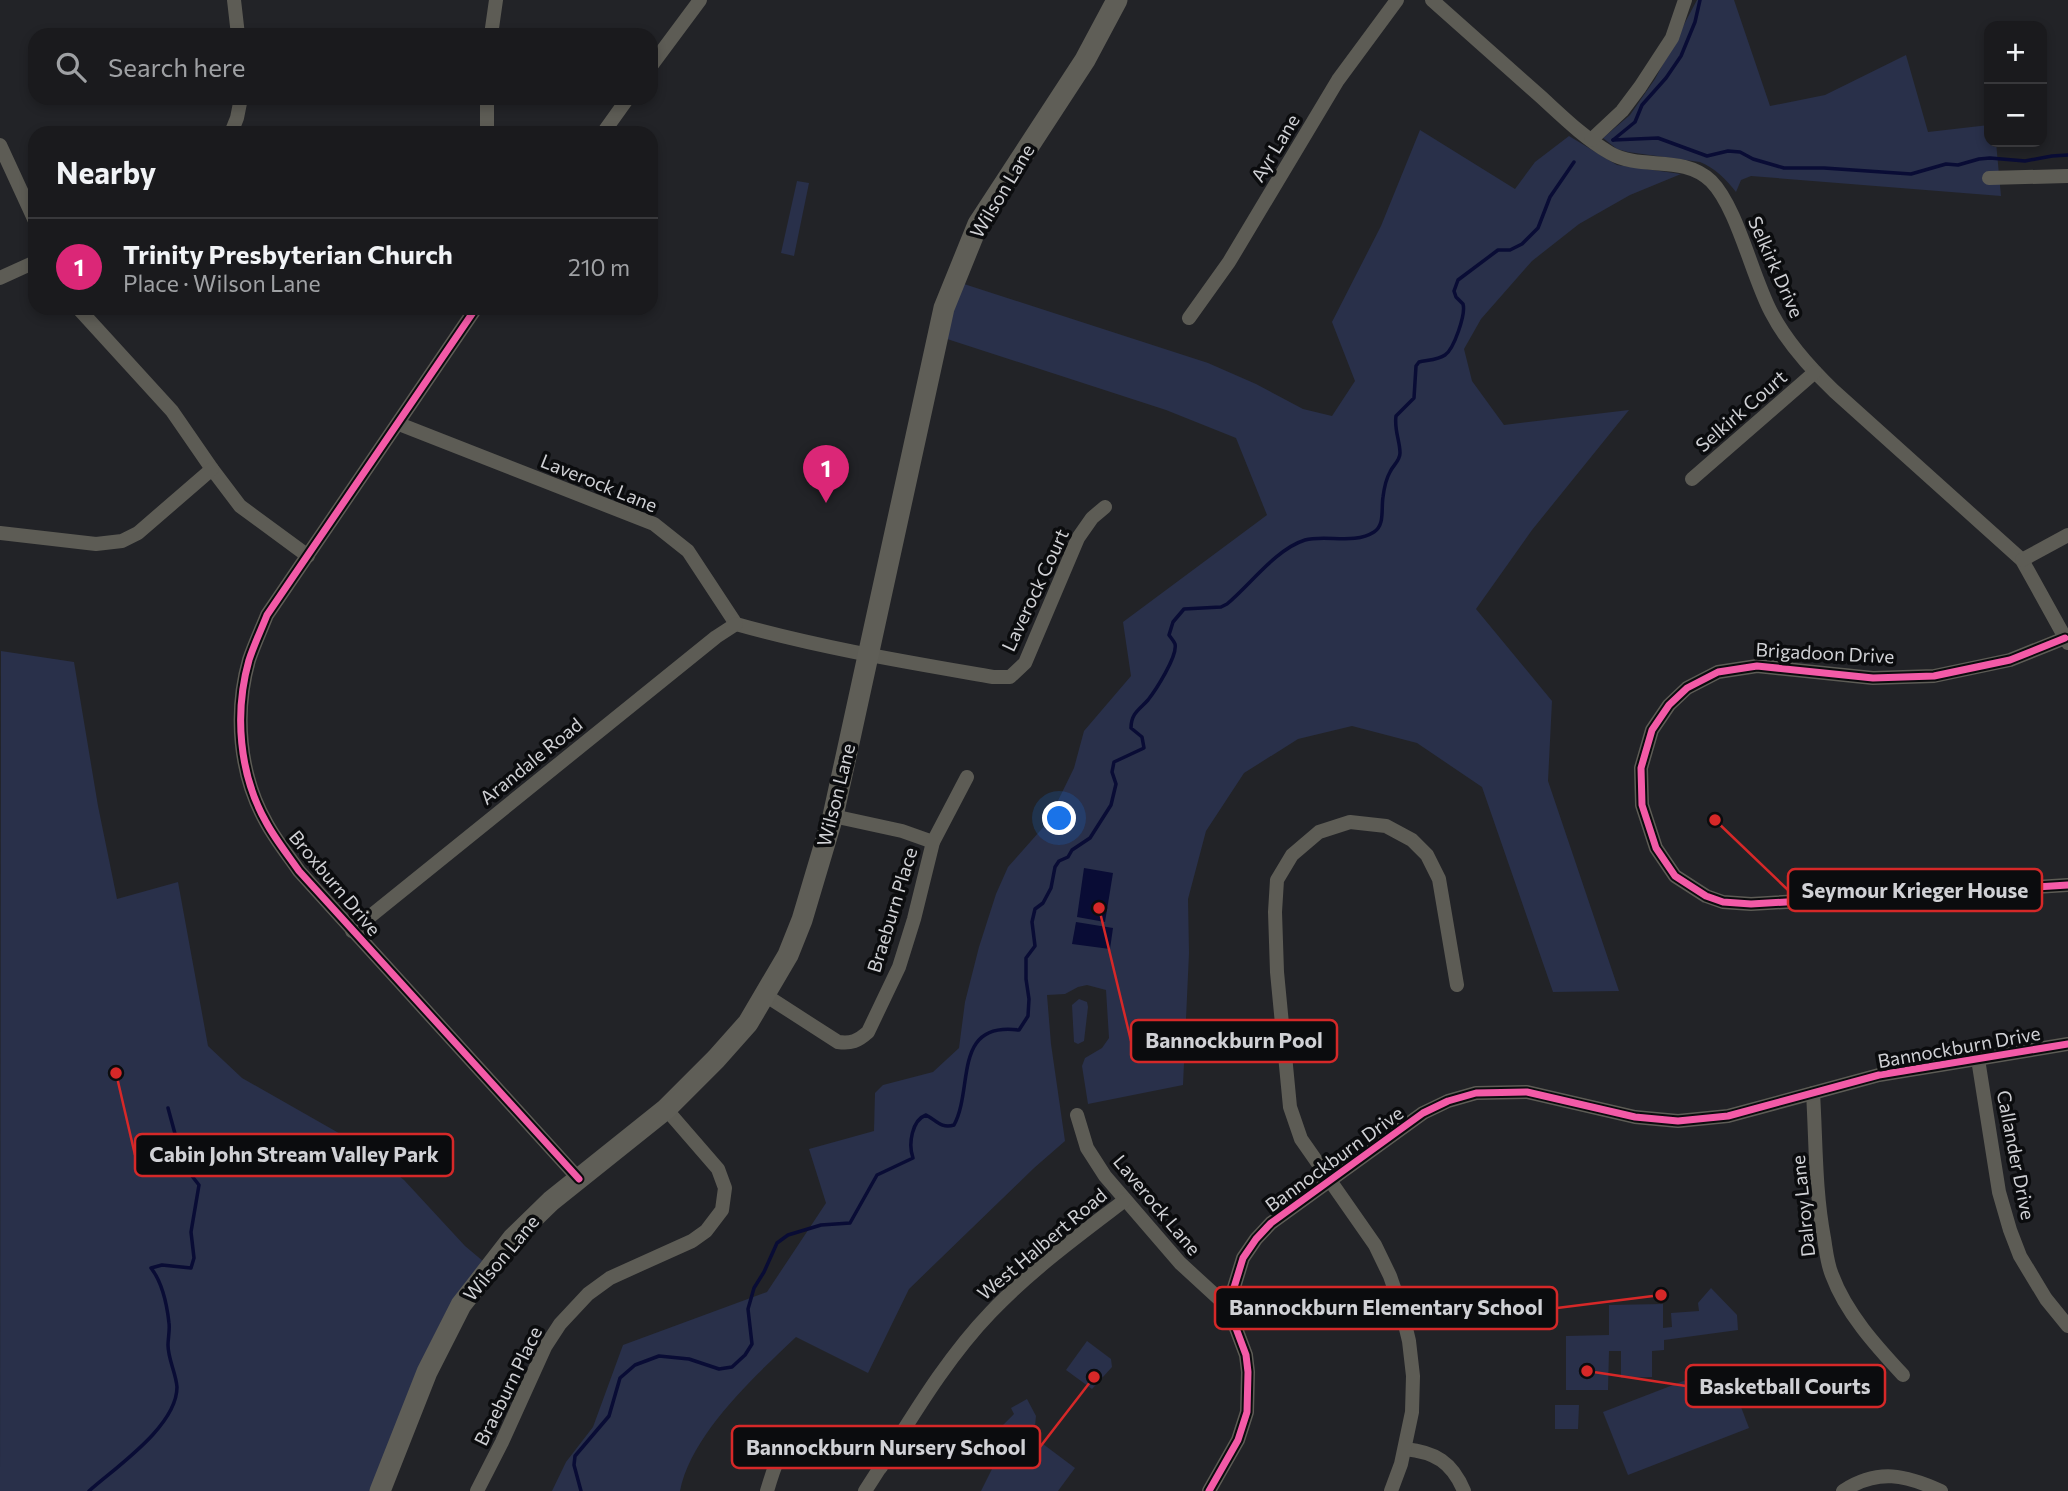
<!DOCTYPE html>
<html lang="en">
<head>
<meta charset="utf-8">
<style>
	body { margin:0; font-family:Commissioner,sans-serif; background:#27272a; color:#f1f3f6 }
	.controls { position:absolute; right:21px; top:21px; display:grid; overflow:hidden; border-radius:14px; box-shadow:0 4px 10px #0003 }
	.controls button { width:63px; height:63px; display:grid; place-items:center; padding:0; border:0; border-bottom:2px solid #38383b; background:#1a1a1d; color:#f1f3f6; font:35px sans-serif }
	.you { position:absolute; left:1060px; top:819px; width:24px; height:24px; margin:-18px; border:5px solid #fff; border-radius:50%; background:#1a73e8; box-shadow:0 0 0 10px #1a73e833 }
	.badge { display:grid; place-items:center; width:46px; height:46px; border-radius:50%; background:#db2777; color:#fff; font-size:23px; font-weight:700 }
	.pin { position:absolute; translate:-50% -58px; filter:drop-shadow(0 2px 4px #0008) }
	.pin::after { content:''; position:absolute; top:37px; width:24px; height:21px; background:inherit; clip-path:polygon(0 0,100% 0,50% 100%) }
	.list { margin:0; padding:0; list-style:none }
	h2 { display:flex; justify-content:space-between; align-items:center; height:91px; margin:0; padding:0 28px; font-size:30px }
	h2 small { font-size:23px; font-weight:400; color:#9fa1a4 }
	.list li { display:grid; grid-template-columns:46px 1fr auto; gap:21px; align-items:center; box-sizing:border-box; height:98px; padding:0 28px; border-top:2px solid #38383b }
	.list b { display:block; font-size:26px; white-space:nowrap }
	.list p { margin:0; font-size:23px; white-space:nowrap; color:#9fa1a4 }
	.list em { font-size:23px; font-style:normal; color:#9fa1a4 }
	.icon { flex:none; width:38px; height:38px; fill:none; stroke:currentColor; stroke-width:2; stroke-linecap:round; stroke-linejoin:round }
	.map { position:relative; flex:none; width:2068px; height:1491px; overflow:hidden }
	.search { position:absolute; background:#1a1a1d; box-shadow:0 4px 10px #0003; left:28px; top:28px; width:630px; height:77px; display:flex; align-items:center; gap:18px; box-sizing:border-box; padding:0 24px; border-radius:21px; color:#9fa1a4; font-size:26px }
	.panel { position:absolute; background:#1a1a1d; box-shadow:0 4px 10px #0003; left:28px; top:126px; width:630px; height:189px; border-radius:21px }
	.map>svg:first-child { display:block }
</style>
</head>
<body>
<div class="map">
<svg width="2068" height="1491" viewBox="0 0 2068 1491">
	<rect width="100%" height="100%" fill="#222327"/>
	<!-- green -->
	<g fill="#29304a">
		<path d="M1697,0H1734L1770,106L1825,95L1906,55L1928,132L1989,125V142H1996L2001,196L1751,176L1741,180L1736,192C1726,179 1715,168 1700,162L1628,152L1617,149L1603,138L1630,115L1655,79Z"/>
		<path d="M1420,130L1515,189L1535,162L1569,136L1617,165L1681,174L1630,195L1579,224L1532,261L1481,319L1464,349L1472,381L1504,425L1629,410L1532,530L1476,609L1552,701L1548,781L1619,991L1553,992L1482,787L1417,743L1352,726L1298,739L1244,773L1206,831L1188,899L1189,953L1183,1085L1088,1104L1082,1066L1085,1058L1102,1048L1109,1038L1106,990L1087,985L1078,987L1065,994L1047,995L1051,1044L1065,1141L1034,1168L909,1289L868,1373L796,1337C755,1376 691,1434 680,1491H552L566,1462L593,1427L623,1345L767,1292L826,1203L809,1149L874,1131L875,1093L883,1085L933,1072L959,1048L965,1002L979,947L996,894L1008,867L1047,823L1074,768L1084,731L1131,676L1123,622L1267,515L1236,438L1166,410L944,338L961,283L1208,363L1256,384L1303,409L1332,416L1355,381L1332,322L1381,226Z"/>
		<polygon points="797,181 809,183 794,256 781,253"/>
		<polygon points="1,651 74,662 98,806 117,899 178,882 208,1046 242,1078 358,1144 404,1180 465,1246 490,1267 461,1305 380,1491 0,1491"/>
		<polygon points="1079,999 1087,1002 1088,1007 1084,1041 1078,1044 1074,1042 1072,1005"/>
		<polygon points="1711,1288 1737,1315 1738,1330 1664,1340 1664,1331 1664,1350 1652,1351 1652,1377 1621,1378 1621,1351 1609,1351 1608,1390 1566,1390 1566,1336 1609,1335 1609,1305 1663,1304 1663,1328 1672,1327 1671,1313 1699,1311 1698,1303"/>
		<polygon points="1087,1341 1111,1359 1112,1367 1092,1389 1066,1370"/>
		<polygon points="1725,1365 1749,1428 1628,1475 1603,1412"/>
		<polygon points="1027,1399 1036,1416 1034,1436 1009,1436 1003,1425 1014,1414 1011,1408"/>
		<polygon points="1555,1405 1579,1405 1578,1429 1555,1429"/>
		<polygon points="1008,1437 1035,1438 1075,1468 1058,1491 981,1491"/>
	</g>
	<!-- water -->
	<g fill="#090c35">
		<polygon points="1084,868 1113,873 1105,922 1077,917"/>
		<polygon points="1076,922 1113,928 1110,949 1072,944"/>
	</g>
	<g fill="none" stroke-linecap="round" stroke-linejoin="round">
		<!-- stream -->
		<g stroke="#090c35" stroke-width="3.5">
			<polyline points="1613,140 1658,138 1707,156 1728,151 1740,152 1753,159 1784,168 1824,168 1911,174 1946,164 1958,165 1979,159 1990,158 2025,161 2052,156 2068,155"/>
			<polyline points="1613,140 1635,122 1642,105 1666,78 1681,56 1695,22 1700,0"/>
			<path d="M89,1491C116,1467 177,1426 177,1387C176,1373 168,1359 168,1345C168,1338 170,1330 169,1323C167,1305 162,1282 151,1268L162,1265L191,1268L194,1258L191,1232L199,1185L181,1162L177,1141L168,1108"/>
			<path d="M581,1491L574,1465L575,1456L609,1416L620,1378L635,1365L659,1356L689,1359L719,1369L732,1367L745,1355L752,1344L748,1309L754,1288L764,1272L777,1243L788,1235L821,1225L850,1223L877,1175L913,1158C908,1144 912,1120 926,1115C936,1120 941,1129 954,1125C974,1088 952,1021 1019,1030L1028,1016L1029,999L1026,979V958L1035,946L1032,922L1035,909L1043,903L1051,888L1055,867L1059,861L1068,857L1072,850L1090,838L1111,805L1116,784L1112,772L1114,762L1144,748L1142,737L1131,728C1131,713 1140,709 1148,700C1155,691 1178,656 1175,644C1174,641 1171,638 1169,635L1173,622L1184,609L1221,607L1227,604C1250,585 1276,549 1305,540C1325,534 1354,545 1374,532C1385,525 1381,509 1383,497C1384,489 1386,479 1390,472C1393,465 1400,461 1400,453C1400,441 1394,430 1396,416L1414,398L1416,366L1419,362C1427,360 1438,360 1445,355C1454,349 1466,314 1463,304L1456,297L1454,291L1458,280L1498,250H1510L1522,244L1538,228L1550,197L1574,162"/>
		</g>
		<!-- minor -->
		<g stroke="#5d5c55" stroke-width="14">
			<polyline points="234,0 238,35"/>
			<path d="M1432,0C1468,32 1504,64 1540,96C1562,116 1584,138 1610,153C1641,171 1683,154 1711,181C1737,207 1752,276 1771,312C1786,341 1810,368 1834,391L2022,560L2068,643"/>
			<polyline points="491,35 496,0"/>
			<polyline points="651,66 700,0"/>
			<polyline points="231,133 237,118 241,98"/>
			<polyline points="487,133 487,98"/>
			<polyline points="603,133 628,98"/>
			<polyline points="1591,140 1622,111 1640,87 1672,38 1685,0"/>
			<polyline points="0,145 35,221"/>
			<polyline points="1989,178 2068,176"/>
			<polyline points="0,278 35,262"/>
			<polyline points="78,308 172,411 212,469 240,506 308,556"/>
			<path d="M476,308L267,615C261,630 254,645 249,660C234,713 239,774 266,822C275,839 288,855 299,871L579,1179"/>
			<polyline points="1189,318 1229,262 1338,80 1397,0"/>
			<path d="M399,424L654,524L688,551L736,624C821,648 907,662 993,677H1010L1025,663L1078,538L1092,518L1105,507"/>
			<polyline points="1692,479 1815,372"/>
			<polyline points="0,533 96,544 122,541 138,533 212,469"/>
			<polyline points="2022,560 2068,535"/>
			<polyline points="2065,638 2010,660 1934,676 1873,678 1757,666 1718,672 1687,688 1669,705 1652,730 1641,768 1642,805 1656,848 1675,876 1706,896 1723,902 1751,904 2068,885"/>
			<polyline points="833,816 902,831 933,842"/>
			<polyline points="352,931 716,637 736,624"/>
			<path d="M765,995L838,1042C851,1044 858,1041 868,1032L899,967L914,919L933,842L967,777"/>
			<polyline points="1978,1059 1999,1192 2010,1230 2020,1256 2046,1299 2068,1326"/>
			<path d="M1813,1093C1816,1141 1815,1191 1824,1238C1826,1250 1827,1263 1832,1275C1846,1313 1876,1346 1903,1375"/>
			<polyline points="1077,1115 1087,1148 1105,1176 1180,1263 1228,1307"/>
			<path d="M1405,1449C1435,1452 1452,1462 1464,1491"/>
			<polyline points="477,1491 502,1442 545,1347 560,1324 588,1294 610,1278 692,1241 706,1231 722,1210 725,1188 718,1169 666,1109"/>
			<path d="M767,1491C771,1479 774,1465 781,1454C791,1440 816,1432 832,1439C849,1446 865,1458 881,1467"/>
			<path d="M865,1491C905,1430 940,1365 991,1312C1031,1270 1079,1235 1125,1200"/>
			<polyline points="1209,1491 1238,1440 1247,1412 1248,1372 1246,1355 1228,1307 1243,1258 1256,1239 1271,1223 1423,1113 1448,1101 1476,1093 1527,1092 1635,1117 1678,1121 1728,1116 1879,1075 2068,1044"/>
			<polyline points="1391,1491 1401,1464 1412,1412 1413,1376 1409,1341 1401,1308 1390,1276 1375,1245 1301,1139 1290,1107 1277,972 1275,912 1277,880 1292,855 1319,832 1350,822 1386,826 1412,840 1427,855 1439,879 1457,985"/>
			<path d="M1843,1491C1878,1468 1906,1475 1941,1491"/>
		</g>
		<!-- secondary -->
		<polyline stroke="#5f5e57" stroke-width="21" points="380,1491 427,1372 461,1305 513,1238 551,1201 666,1109 716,1059 748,1023 788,955 802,920 833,816 944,308 978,224 1085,60 1117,0"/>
		<!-- cycleway casing -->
		<g stroke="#0b0c0e" stroke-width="11">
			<g id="cycleway">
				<path d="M476,308L267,615C261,630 254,645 249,660C234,713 239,774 266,822C275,839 288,855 299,871L579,1179"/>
				<polyline points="2065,638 2010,660 1934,676 1873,678 1757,666 1718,672 1687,688 1669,705 1652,730 1641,768 1642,805 1656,848 1675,876 1706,896 1723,902 1751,904 2068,885"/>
				<polyline points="1209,1491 1238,1440 1247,1412 1248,1372 1246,1355 1228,1307 1243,1258 1256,1239 1271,1223 1423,1113 1448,1101 1476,1093 1527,1092 1635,1117 1678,1121 1728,1116 1879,1075 2068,1044"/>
			</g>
		</g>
		<!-- cycleway -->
		<use href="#cycleway" stroke="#f35aa7" stroke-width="7"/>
	</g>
	<g text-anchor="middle" stroke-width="7" stroke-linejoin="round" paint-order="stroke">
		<!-- street labels -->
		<g font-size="19" fill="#d0d1d5" stroke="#0b0c0e">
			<text transform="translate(1275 148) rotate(-59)" y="7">Ayr Lane</text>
			<text transform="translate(1002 191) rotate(-59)" y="7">Wilson Lane</text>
			<text transform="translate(1776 267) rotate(66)" y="7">Selkirk Drive</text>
			<text transform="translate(1741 411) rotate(-41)" y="7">Selkirk Court</text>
			<text transform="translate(599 483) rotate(22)" y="7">Laverock Lane</text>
			<text transform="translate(1035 590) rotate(-65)" y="7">Laverock Court</text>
			<text transform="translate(1825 653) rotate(3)" y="7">Brigadoon Drive</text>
			<text transform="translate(531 761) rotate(-39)" y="7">Arandale Road</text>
			<text transform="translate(836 795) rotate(-76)" y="7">Wilson Lane</text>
			<text transform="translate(335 883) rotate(50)" y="7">Broxburn Drive</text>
			<text transform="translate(892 910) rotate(-73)" y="7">Braeburn Place</text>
			<text transform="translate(1959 1047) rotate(-10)" y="7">Bannockburn Drive</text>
			<text transform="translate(2016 1155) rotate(79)" y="7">Callander Drive</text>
			<text transform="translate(1334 1159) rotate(-36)" y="7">Bannockburn Drive</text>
			<text transform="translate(1157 1205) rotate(50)" y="7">Laverock Lane</text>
			<text transform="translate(1803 1206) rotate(-96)" y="7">Dalroy Lane</text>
			<text transform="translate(1042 1244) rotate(-40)" y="7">West Halbert Road</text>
			<text transform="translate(501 1258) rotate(-50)" y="7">Wilson Lane</text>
			<text transform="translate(508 1386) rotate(-64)" y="7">Braeburn Place</text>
		</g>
	</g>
	<!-- callouts -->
	<path fill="none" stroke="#d62828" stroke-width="2.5" d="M1715 820L1788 890M1099 908L1131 1041M116 1073L135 1155M1661 1295L1557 1308M1587 1371L1686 1386M1094 1377L1040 1447"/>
	<g fill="#d62828" stroke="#0b0c0e" stroke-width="2.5">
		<circle cx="1715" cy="820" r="7"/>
		<circle cx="1099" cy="908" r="7"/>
		<circle cx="116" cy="1073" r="7"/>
		<circle cx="1661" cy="1295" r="7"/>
		<circle cx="1587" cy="1371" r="7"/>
		<circle cx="1094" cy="1377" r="7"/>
	</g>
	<g fill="#0b0c0e" stroke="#d62828" stroke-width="2.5">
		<rect x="1788" y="869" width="254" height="42" rx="7"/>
		<rect x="1131" y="1020" width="206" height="42" rx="7"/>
		<rect x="135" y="1134" width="318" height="42" rx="7"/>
		<rect x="1215" y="1287" width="342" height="42" rx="7"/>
		<rect x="1686" y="1365" width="199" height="42" rx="7"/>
		<rect x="732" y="1426" width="308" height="42" rx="7"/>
	</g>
	<g font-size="21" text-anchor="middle" font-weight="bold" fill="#d0d1d5">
		<text x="1915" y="898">Seymour Krieger House</text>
		<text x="1234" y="1048">Bannockburn Pool</text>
		<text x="294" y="1162">Cabin John Stream Valley Park</text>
		<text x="1386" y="1315">Bannockburn Elementary School</text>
		<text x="1785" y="1394">Basketball Courts</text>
		<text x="886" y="1455">Bannockburn Nursery School</text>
	</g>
</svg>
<div class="controls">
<button>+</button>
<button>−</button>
</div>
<div class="you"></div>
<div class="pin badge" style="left:826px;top:503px">1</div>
<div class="search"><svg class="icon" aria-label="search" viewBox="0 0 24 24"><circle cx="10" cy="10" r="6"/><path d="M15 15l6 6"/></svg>Search here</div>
<section class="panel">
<h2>Nearby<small></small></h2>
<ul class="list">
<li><span class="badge">1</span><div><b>Trinity Presbyterian Church</b><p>Place · Wilson Lane</p></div><em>210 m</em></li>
</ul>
</section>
</div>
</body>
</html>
